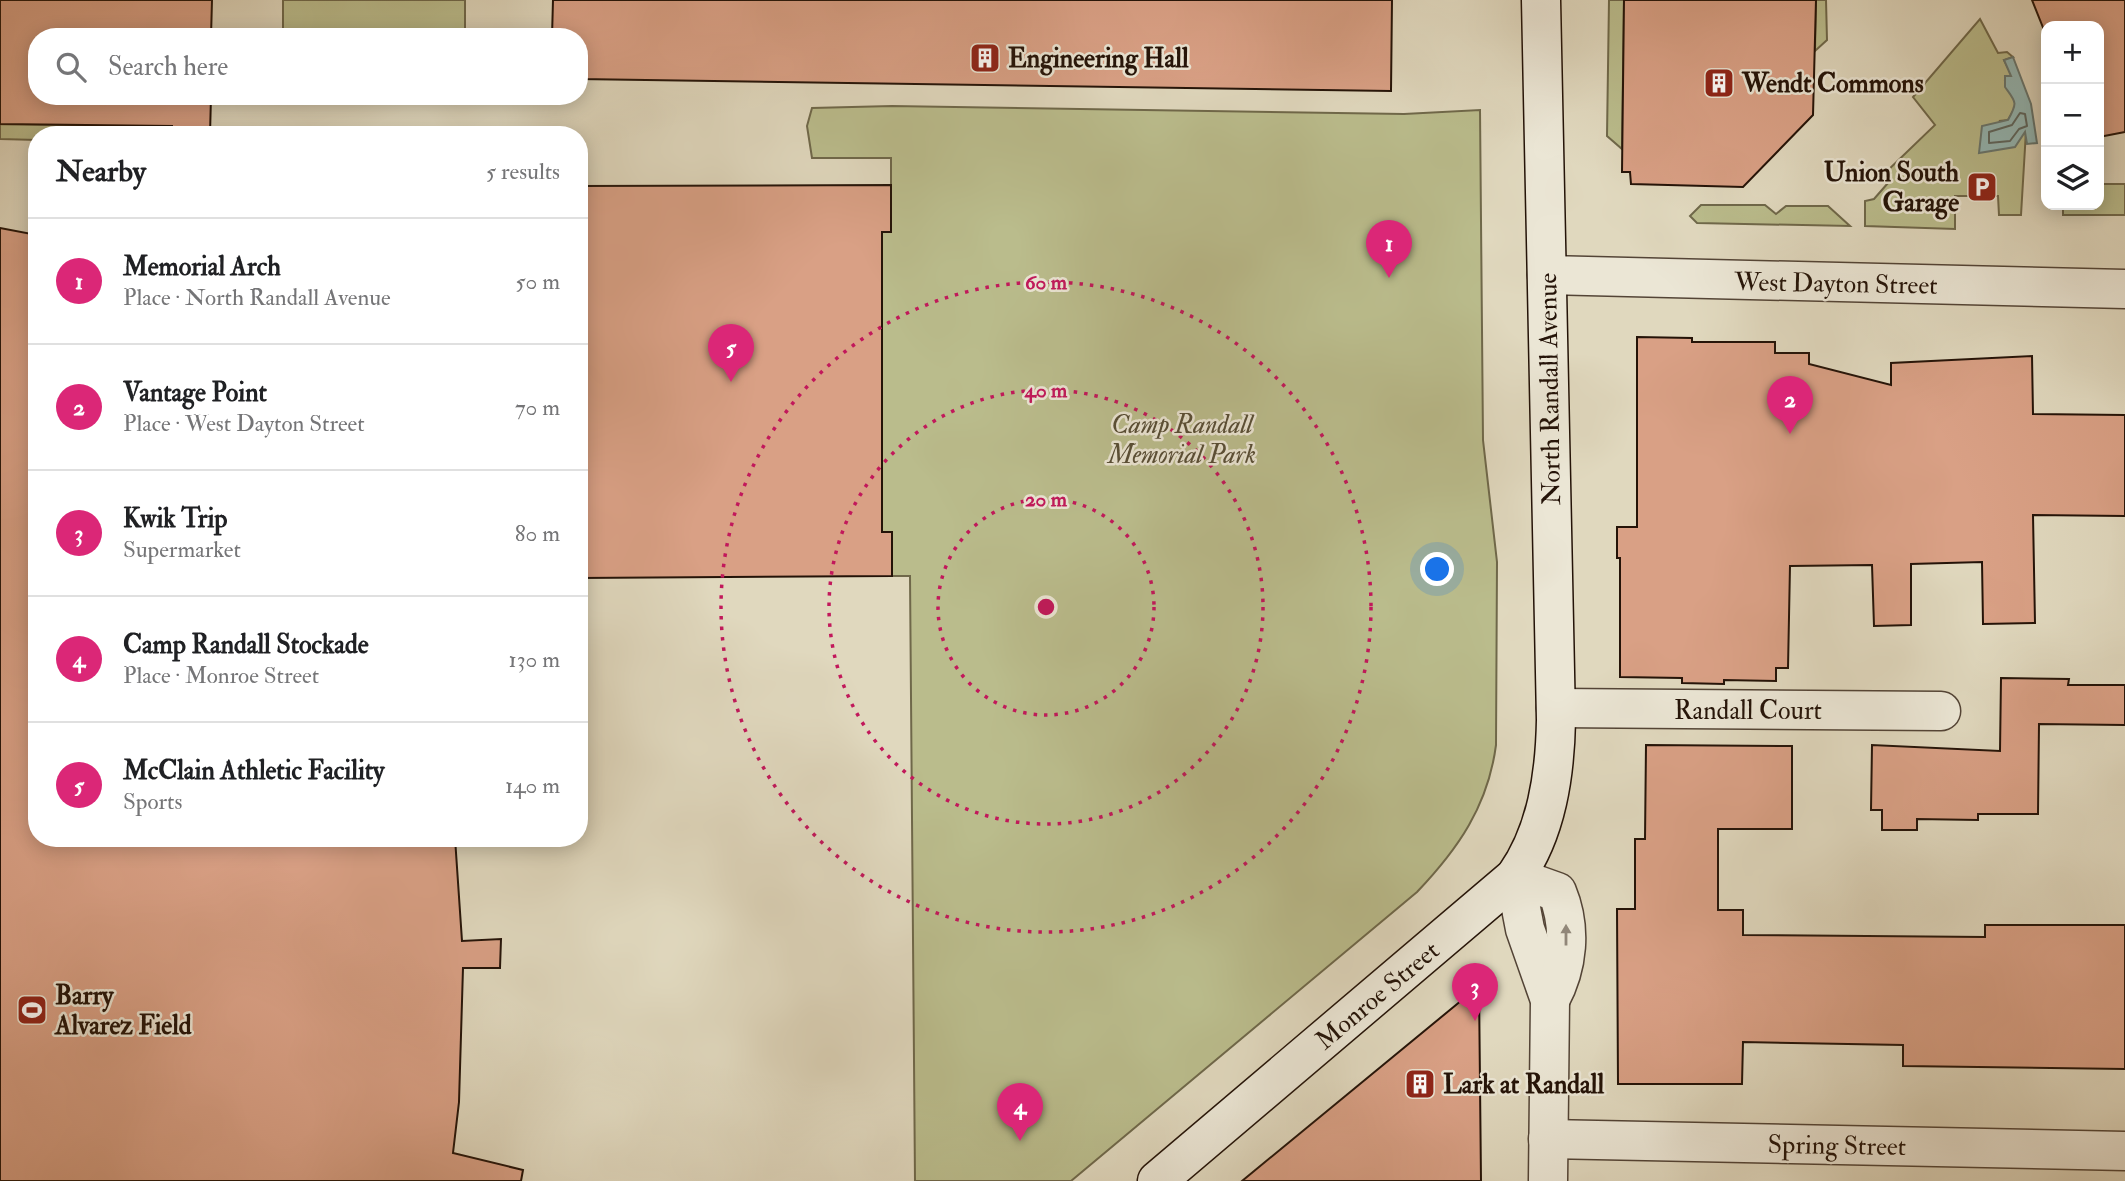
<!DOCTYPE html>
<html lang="en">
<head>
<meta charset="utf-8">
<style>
	body { margin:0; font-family:"IM FELL Double Pica",serif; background:#f6f6f6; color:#202124 }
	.controls { position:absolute; right:21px; top:21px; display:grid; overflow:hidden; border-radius:14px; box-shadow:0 4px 18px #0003 }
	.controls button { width:63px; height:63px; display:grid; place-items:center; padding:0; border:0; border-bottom:2px solid #e0e0e0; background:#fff; color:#202124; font:35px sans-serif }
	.you { position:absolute; left:1438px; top:570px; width:24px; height:24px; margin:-18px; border:5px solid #fff; border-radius:50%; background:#1a73e8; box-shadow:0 0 0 10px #1a73e833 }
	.badge { display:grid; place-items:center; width:46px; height:46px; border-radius:50%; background:#db2777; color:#fff; font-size:23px; font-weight:700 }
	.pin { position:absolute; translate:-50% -58px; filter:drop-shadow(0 2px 4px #0008) }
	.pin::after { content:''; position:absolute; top:37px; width:24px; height:21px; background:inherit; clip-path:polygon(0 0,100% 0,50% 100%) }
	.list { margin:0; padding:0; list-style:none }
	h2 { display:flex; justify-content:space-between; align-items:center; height:91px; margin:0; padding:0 28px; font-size:30px }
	h2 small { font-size:23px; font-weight:400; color:#757577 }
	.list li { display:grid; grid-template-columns:46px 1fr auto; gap:21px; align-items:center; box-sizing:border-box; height:126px; padding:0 28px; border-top:2px solid #e0e0e0 }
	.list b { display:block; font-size:26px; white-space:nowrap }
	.list p { margin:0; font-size:23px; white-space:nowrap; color:#757577 }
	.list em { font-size:23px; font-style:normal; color:#757577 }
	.icon { flex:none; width:38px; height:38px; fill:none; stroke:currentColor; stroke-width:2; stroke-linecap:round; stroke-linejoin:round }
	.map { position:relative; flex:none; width:2125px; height:1181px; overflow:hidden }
	.search { position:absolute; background:#fff; box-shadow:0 4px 18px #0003; left:28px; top:28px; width:560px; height:77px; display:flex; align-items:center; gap:18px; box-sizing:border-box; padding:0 24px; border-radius:28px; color:#757577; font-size:26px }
	.panel { position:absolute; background:#fff; box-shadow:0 4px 18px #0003; left:28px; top:126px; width:560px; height:721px; border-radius:28px }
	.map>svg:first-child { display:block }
</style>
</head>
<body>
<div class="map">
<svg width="2125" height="1181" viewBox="0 0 2125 1181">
	<rect width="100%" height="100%" fill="#e0d8be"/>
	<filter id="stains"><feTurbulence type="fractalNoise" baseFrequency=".00286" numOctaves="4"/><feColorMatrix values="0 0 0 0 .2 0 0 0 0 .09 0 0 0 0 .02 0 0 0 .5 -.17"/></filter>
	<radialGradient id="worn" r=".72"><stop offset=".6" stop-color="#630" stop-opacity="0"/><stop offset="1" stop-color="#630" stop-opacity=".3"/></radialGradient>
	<!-- green -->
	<g fill="#babc8c" stroke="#6f684a" stroke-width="2">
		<rect x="283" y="0" width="182" height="37"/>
		<polygon points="1609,0 1624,0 1622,149 1607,136"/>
		<polygon points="1816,0 1826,0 1827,40 1815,51"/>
		<polygon points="1980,19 1998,53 2007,52 2013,57 2004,60 2012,76 2005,81 2017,104 2008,120 1999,121 2026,131 2021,215 1999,215 1998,196 1955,196 1955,229 1865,226 1865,201 1874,199 1888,183 1884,174 1935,125 1913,97"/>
		<path d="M892,106L1404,114L1480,110L1483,440L1497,562L1496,745C1488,806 1458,849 1417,892L1071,1181H915L910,576H892V533L882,532V232H891V158H812L807,126L812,108Z"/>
		<polygon points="0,124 148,126 148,135 37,135 37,140 0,139"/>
		<polygon points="2099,184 2125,184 2125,215 2063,215 2063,205 2099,205"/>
		<polygon points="1701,205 1765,205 1776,214 1786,206 1828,206 1850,226 1697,223 1690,216"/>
	</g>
	<!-- water -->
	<path fill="#94b9b7" stroke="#677771" stroke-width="2" d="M2013,57L2031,104L2037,143L2027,144L2025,132L2015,147L1979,153L1982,126L2008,120C2018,102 2016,102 2005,87V76H2011L2004,60Z"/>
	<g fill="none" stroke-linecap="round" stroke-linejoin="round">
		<!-- shore -->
		<polygon stroke="#5c6660" stroke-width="2" points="2020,113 2025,114 2027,126 2019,129 2010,141 1989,143 1989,132 2012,125"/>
	</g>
	<!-- building -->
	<g fill="#d9a085" stroke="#241308" stroke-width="2">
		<polygon points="0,0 212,0 211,37 37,37 37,96 211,96 210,135 172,135 172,126 0,124"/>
		<polygon points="553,0 1392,0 1391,91 579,79 579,37 552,37"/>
		<polygon points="1624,0 1816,0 1813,115 1743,187 1631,184 1630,172 1622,172"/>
		<polygon points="2032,0 2125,0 2125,132 2099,137 2099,26 2046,26 2046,35"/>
		<polygon points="891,185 891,232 882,232 882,532 892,532 892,576 579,578 579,186"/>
		<polygon points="0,228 37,235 37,838 455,838 462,941 501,939 500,968 463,968 459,1102 453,1153 523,1170 521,1181 0,1181"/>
		<polygon points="1637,337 1692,338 1692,342 1775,342 1775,353 1809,353 1809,364 1891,385 1891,363 2032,356 2033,414 2125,415 2125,516 2033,515 2035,623 1983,624 1982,562 1911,564 1911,625 1874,626 1872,565 1790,566 1788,668 1776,668 1776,681 1724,680 1724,684 1682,683 1682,678 1620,677 1620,558 1617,558 1617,527 1637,527"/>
		<polygon points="2001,678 2069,679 2068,685 2125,685 2125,725 2039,724 2038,814 1978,814 1978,820 1917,819 1917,830 1882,830 1882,810 1871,810 1872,745 2000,751"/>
		<polygon points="1646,745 1792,746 1792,829 1718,829 1718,910 1743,910 1743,935 1985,937 1985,925 2125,925 2125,1069 1903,1066 1903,1045 1743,1042 1742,1084 1618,1084 1617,909 1635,909 1635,839 1645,839"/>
		<polygon points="1479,986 1481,1181 1242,1181"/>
	</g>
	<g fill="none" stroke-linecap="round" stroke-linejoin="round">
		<!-- minor casing -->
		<g stroke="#534436" stroke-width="41">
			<g id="minor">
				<polyline points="1556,708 1941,711"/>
				<polyline points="1548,1139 2125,1151"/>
			</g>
		</g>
		<!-- tertiary casing -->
		<g stroke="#534436" stroke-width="41">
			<g id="tertiary">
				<polyline points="1547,275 2125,289"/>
				<polyline points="1515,877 1525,929 1550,1000 1548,1181"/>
				<path d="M1515,877L1557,892C1572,928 1568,967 1550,1000"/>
			</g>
		</g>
		<!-- secondary casing -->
		<g stroke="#241308" stroke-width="41">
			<path id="secondary" d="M1157,1181L1515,877C1547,832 1555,774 1556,720L1541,0"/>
		</g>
		<!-- minor -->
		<use href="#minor" stroke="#ebe6d5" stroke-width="38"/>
		<!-- tertiary -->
		<use href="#tertiary" stroke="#ebe6d5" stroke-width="38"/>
		<!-- secondary -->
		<use href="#secondary" stroke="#ebe6d5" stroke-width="38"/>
	</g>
	<!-- one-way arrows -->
	<defs><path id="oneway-solid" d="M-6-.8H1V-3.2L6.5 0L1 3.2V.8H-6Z" transform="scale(1.75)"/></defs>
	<use fill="#918779" href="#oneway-solid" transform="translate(1566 935) rotate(-90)"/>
	<!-- distance rings -->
	<g fill="none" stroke="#c2185b" stroke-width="3.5" stroke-dasharray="3.5 7">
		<circle cx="1046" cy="607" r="108"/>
		<circle cx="1046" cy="607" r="217"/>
		<circle cx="1046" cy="607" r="325"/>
	</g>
	<!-- icons -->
	<defs>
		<g id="building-square" transform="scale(1.575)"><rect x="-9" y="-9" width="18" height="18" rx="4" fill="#8f2418" stroke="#ebe6d5"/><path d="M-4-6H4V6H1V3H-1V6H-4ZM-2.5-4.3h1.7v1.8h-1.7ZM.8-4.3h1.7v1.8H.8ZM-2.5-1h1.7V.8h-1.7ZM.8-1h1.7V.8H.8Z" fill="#fff"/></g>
		<g id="parking-square" transform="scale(1.575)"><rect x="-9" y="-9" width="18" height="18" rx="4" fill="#8f2418" stroke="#ebe6d5"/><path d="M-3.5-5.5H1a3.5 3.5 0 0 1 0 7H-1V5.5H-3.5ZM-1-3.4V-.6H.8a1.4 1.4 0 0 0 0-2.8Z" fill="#fff"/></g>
		<g id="stadium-square" transform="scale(1.575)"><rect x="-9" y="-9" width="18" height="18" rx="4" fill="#8f2418" stroke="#ebe6d5"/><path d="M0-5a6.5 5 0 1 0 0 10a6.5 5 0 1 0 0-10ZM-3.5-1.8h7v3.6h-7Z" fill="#fff"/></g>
	</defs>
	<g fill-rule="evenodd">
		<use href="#building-square" x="985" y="58"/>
		<use href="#building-square" x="1719" y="83"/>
		<use href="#parking-square" x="1982" y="187"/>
		<use href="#stadium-square" x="32" y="1010"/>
		<use href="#building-square" x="1420" y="1084"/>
	</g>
	<g text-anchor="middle" stroke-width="5" stroke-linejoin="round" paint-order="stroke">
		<!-- poi labels -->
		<g font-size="26" font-weight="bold" fill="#241308" stroke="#ebe6d5" text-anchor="start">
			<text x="1008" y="67">Engineering Hall</text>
			<text x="1742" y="92">Wendt Commons</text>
			<text x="1959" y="181" text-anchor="end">Union South<tspan x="1959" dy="30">Garage</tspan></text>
			<text x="55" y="1004">Barry<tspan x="55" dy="30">Alvarez Field</tspan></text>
			<text x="1443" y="1093">Lark at Randall</text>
		</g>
		<!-- street labels -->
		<g font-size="26" fill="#241308" stroke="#ebe6d5">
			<text transform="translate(1836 283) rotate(1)" y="9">West Dayton Street</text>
			<text transform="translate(1549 389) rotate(-91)" y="9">North Randall Avenue</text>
			<text x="1748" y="719">Randall Court</text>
			<text transform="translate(1377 995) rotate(-40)" y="9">Monroe Street</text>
			<text transform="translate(1837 1145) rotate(1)" y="9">Spring Street</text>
		</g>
		<!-- park labels -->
		<g font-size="26" font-style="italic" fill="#584e36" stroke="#ebe6d5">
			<text x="1182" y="433">Camp Randall<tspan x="1182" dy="30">Memorial Park</tspan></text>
		</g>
	</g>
	<circle cx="1046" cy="607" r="10" fill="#c2185b" stroke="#ebe6d5" stroke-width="3.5"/>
	<g font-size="21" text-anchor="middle" font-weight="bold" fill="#c2185b" stroke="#ebe6d5" stroke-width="5" stroke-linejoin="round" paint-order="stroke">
		<text x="1046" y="289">60 m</text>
		<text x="1046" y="397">40 m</text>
		<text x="1046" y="506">20 m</text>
	</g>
	<rect width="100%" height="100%" filter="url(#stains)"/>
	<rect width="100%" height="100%" fill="url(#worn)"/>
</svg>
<div class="controls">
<button>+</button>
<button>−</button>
<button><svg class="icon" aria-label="layers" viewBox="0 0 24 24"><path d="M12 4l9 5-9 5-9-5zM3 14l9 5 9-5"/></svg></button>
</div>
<div class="you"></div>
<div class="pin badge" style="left:1389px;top:278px">1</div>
<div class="pin badge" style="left:1790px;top:434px">2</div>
<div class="pin badge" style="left:1475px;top:1021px">3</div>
<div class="pin badge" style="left:1020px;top:1141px">4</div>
<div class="pin badge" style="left:731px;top:382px">5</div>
<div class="search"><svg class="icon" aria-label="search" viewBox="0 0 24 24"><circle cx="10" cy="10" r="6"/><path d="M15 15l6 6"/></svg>Search here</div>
<section class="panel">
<h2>Nearby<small>5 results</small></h2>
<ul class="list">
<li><span class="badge">1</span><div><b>Memorial Arch</b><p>Place · North Randall Avenue</p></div><em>50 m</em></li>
<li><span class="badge">2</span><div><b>Vantage Point</b><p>Place · West Dayton Street</p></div><em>70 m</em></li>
<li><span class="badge">3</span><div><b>Kwik Trip</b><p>Supermarket</p></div><em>80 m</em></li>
<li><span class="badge">4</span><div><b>Camp Randall Stockade</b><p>Place · Monroe Street</p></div><em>130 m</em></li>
<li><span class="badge">5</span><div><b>McClain Athletic Facility</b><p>Sports</p></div><em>140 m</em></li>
</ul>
</section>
</div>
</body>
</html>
